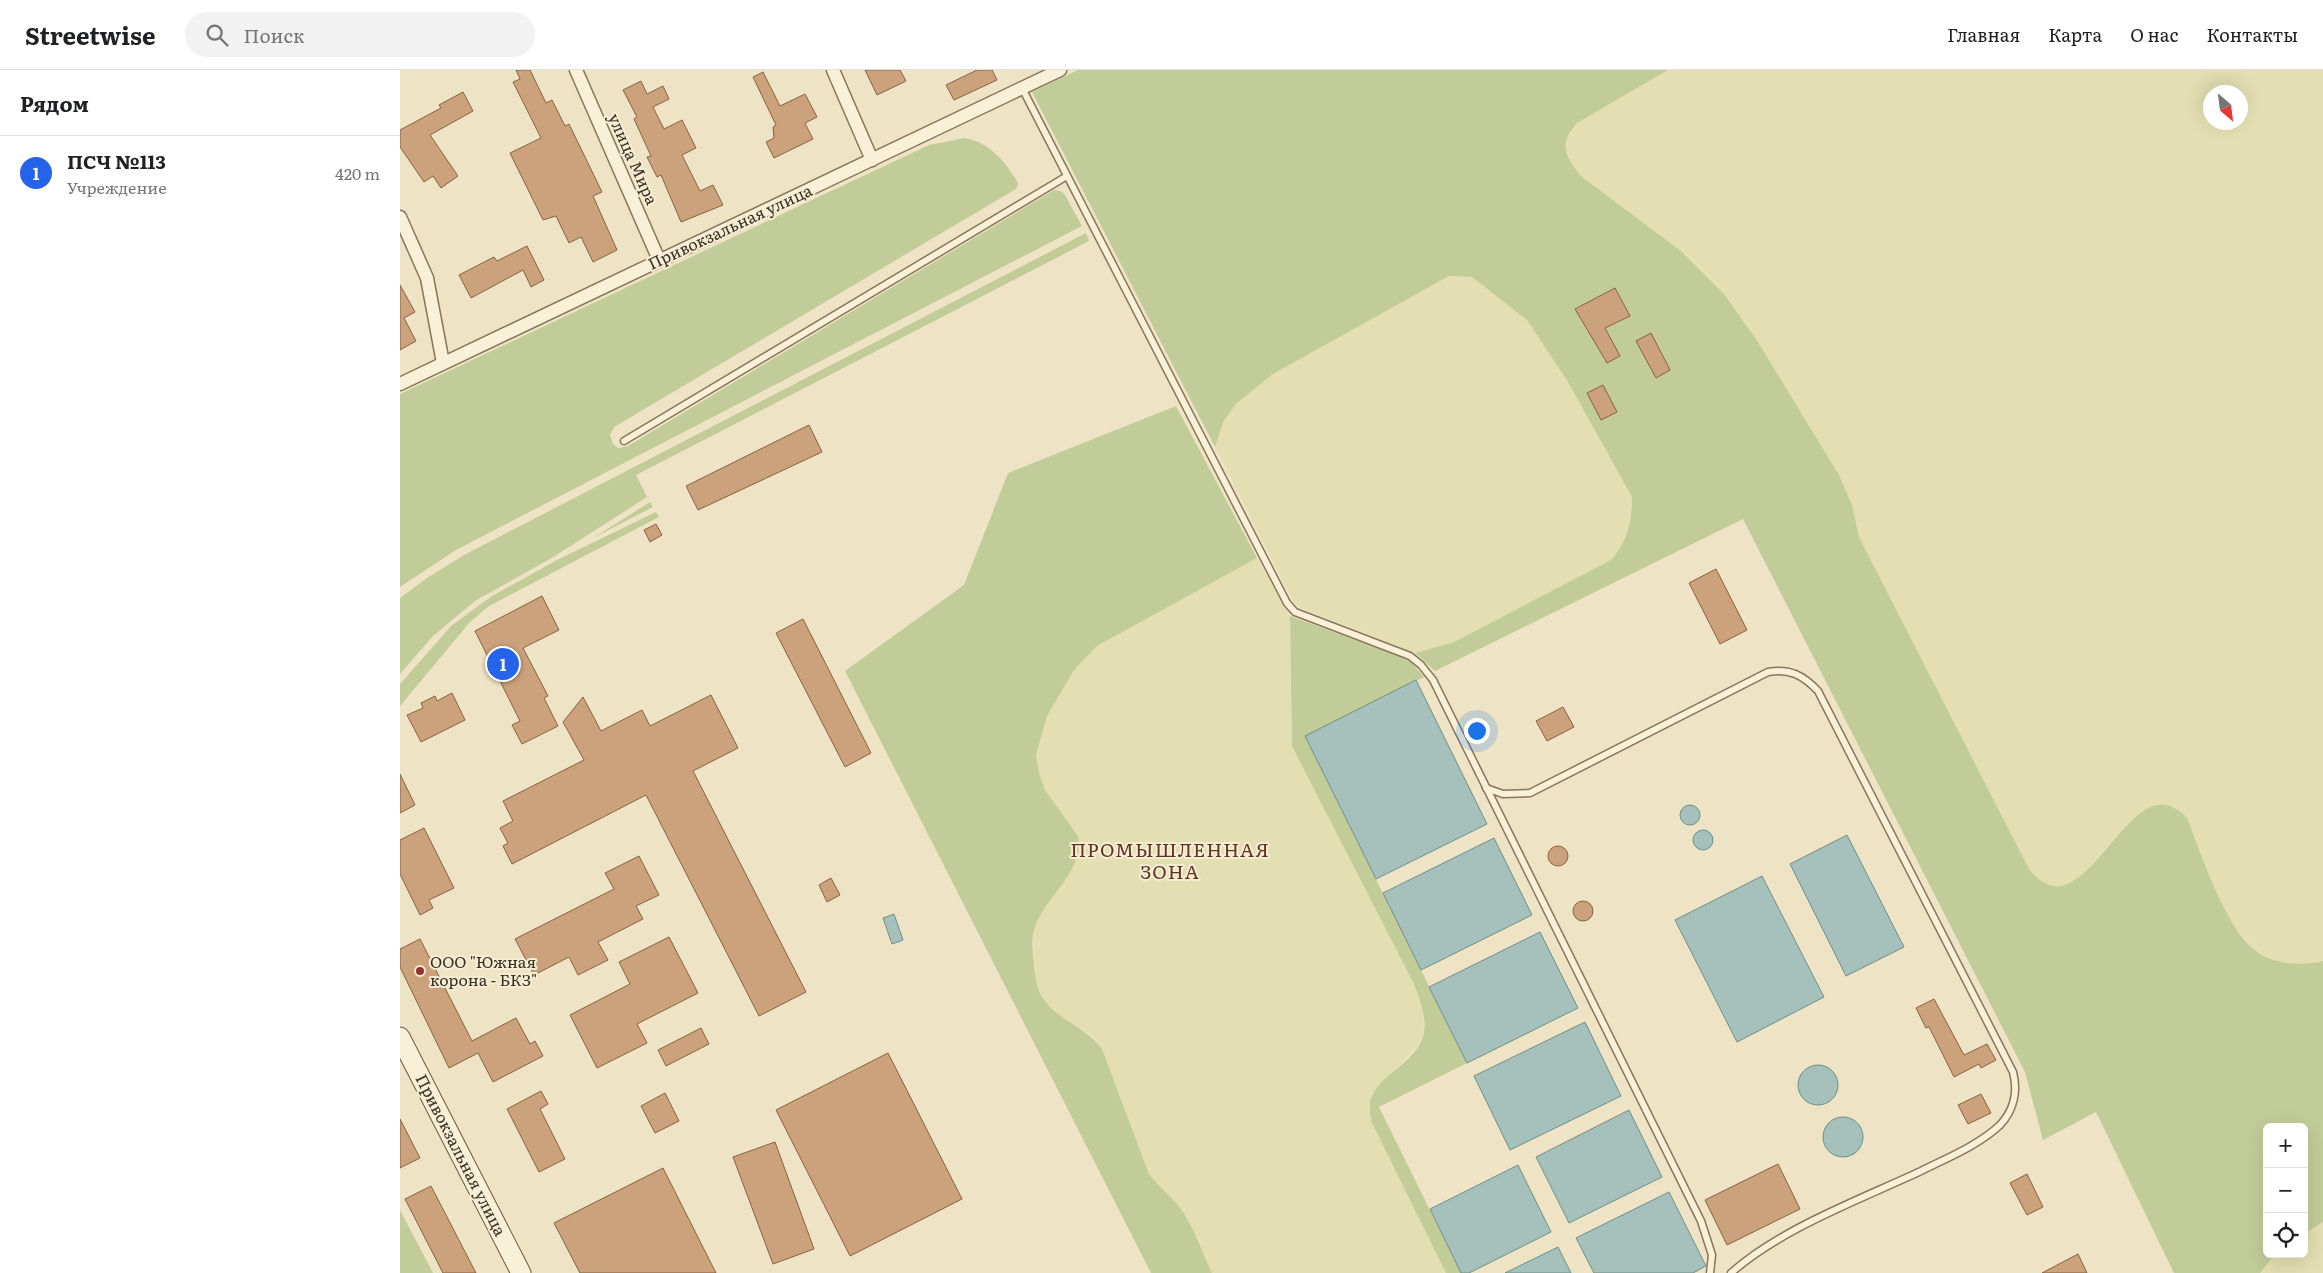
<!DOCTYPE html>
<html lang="ru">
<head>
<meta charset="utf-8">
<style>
	body { margin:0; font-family:Literata,serif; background:#f2f2f2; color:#202124 }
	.controls { position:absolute; right:15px; bottom:15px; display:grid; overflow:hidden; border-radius:8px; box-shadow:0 5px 20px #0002 }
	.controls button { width:45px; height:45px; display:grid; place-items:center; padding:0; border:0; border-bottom:1px solid #e0e0e0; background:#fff; color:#202124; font:25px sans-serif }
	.compass { position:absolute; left:1803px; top:15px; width:45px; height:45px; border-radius:50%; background:#fff; box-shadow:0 5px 20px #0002; rotate:152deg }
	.you { position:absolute; left:1076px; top:660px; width:18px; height:18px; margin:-12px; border:4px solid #fff; border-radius:50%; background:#1a73e8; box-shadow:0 0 0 8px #1a73e833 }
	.badge { display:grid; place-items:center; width:32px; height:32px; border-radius:50%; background:#2563eb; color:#fff; font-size:16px; font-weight:700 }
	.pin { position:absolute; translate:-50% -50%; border:2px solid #fff; box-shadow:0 1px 5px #0006 }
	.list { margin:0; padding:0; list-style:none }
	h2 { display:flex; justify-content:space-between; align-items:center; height:65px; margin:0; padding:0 20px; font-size:21px }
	h2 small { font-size:16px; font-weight:400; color:#757577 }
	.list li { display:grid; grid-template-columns:32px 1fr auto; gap:15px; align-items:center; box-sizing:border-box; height:75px; padding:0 20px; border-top:1px solid #e0e0e0 }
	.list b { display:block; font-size:19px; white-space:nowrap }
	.list p { margin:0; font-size:16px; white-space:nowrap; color:#757577 }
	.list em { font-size:16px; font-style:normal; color:#757577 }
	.icon { flex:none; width:28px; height:28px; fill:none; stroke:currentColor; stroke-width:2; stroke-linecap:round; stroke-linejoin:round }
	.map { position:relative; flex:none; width:1923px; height:1203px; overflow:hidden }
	header { display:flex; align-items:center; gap:30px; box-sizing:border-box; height:70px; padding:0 25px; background:#fff; border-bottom:1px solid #e0e0e0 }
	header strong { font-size:24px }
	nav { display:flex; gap:28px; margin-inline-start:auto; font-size:18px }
	.search { width:350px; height:45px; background:#f2f2f2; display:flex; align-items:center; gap:12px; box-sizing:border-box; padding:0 18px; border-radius:28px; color:#757577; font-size:19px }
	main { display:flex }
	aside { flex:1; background:#fff }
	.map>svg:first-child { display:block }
</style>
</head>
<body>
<header>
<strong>Streetwise</strong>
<div class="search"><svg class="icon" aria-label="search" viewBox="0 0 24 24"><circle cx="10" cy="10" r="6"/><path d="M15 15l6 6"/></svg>Поиск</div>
<nav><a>Главная</a><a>Карта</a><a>О нас</a><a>Контакты</a></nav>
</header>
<main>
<aside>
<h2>Рядом<small></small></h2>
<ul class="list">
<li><span class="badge">1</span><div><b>ПСЧ №113</b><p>Учреждение</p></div><em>420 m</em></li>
</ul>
</aside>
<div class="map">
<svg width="1923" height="1203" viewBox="0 0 1923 1203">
	<rect width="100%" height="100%" fill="#eee4c5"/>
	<!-- farmland -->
	<g fill="#e3dfb2" fill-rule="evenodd">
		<path d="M1268,0H1923V891L1907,895L1880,892L1856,882L1831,852L1777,738L1765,734L1744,741L1726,755L1679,809L1666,815L1653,817L1638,811L1629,799L1459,467L1452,435L1439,406L1356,269L1324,224L1281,181L1181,106L1171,94L1165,77L1167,65L1177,53ZM1810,22H1840V52H1810Z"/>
		<polygon points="1049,206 1072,207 1127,250 1168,312 1232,427 1232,445 1226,470 1212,490 1054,572 1015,583 901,538 893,531 815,377 823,352 836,334 873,304"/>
		<polygon points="857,488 890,546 891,663 1014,914 1023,940 1024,963 1017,977 973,1023 969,1036 971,1051 1046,1203 812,1203 782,1141 773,1128 759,1119 749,1104 702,979 693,966 659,945 644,930 635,910 633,861 643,837 654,822 678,766 645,720 639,703 636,685 647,646 674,600 697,576"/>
		<polygon points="1923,1152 1923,1203 1860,1203 1875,1184 1904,1184 1904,1164"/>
	</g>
	<!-- green -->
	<g fill="#c2cc99">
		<path d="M678,0H1268L1177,53C1158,74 1165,86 1181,106L1281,181L1324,224L1356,269L1439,405L1452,435L1459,467L1629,799C1686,872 1730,684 1787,748C1801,784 1826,859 1856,881C1874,895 1902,896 1923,891V1152L1904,1164V1057H1867V1184H1875L1860,1203H1774L1696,1042L1643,1070L1625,1002L1343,449L1035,601L1015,583L1054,572L1211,490C1228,470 1232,453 1232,427L1168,312L1127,250L1072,207L1049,206L873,304L836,334L823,352L815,377L632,22Z"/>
		<path d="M565,68C589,72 606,92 618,113L616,119L214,357L210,365L213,374L218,378L228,376L654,120L661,121L665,125L682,156L56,480L0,517V324L529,75Z"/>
		<polygon points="686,163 689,171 236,405 247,427 155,486 75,531 33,566 0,604 0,528 27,508 64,485"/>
		<path d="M776,336L857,488L697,576L674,600L647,646L636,685L639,703L645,720L678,766C685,803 643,827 634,860C631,870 633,884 634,895C635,907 637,921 645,931C661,952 686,957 702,979L749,1104C759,1118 772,1126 781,1139C794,1158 802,1182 812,1203H751L445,601L564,515L608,403Z"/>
		<polygon points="250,432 253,437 193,468"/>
		<polygon points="256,442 259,447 89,536 70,552 0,636 0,614 51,556 92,526 157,490"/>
		<path d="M890,546L1001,587L1011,592L1024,607L905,666L1067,993L979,1037L1061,1203H1046L971,1051C970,1042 968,1032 973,1024C984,1002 1018,991 1024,963C1027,946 1019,929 1014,914L892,676Z"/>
		<polygon points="0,1140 33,1203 0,1203"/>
	</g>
	<!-- water -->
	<g fill="#a6c1bb" stroke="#6d8f89">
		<polygon points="1016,610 1087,754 976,809 905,666"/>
		<circle cx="1290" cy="745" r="10"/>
		<circle cx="1303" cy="770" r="10"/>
		<polygon points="1447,765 1504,877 1446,906 1390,794"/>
		<polygon points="1094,768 1132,845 1021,900 983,823"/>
		<polygon points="1362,806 1424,927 1337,972 1275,850"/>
		<polygon points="494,844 503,870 492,874 483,848"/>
		<polygon points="1140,862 1178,938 1067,993 1029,917"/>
		<polygon points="1185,952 1221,1026 1110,1080 1074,1006"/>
		<circle cx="1418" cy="1015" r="20"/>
		<polygon points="1229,1040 1262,1107 1169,1153 1136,1087"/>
		<circle cx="1443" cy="1067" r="20"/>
		<polygon points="1118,1095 1151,1162 1069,1203 1061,1203 1030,1139"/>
		<polygon points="1269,1122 1306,1196 1293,1203 1194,1203 1176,1168"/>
		<polygon points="1158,1177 1171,1203 1105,1203"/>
	</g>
	<!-- building -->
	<g fill="#cba27b" stroke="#876241">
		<polygon points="116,0 130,0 146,33 152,30 165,56 169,54 202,122 193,126 217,180 193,192 181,167 169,173 156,146 143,150 110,83 141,68 113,12 120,9"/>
		<polygon points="465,0 500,0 506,11 477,25"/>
		<polygon points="577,0 592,0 597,10 554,30 546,15"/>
		<polygon points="363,2 380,36 405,24 417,47 405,53 413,69 374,88 366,72 374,68 373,57 376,55 353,7"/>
		<polygon points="241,11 247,24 263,16 269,29 253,37 264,59 282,50 296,78 282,85 300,121 313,115 323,135 281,152 261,105 257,107 247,87 251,86 234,49 237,47 223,20"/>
		<polygon points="63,22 73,41 30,65 58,106 41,118 33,106 24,112 0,77 0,60 41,38 39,35"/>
		<polygon points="127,176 144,210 131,217 123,200 71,228 59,205 94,187 97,191"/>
		<polygon points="0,215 15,242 4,248 16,271 0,280"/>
		<polygon points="1215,218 1230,246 1205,258 1220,286 1207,293 1175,239"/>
		<polygon points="1251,263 1270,300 1256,308 1236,271"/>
		<polygon points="1203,315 1217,342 1201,350 1187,323"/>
		<polygon points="409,355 422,382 298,440 286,416"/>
		<polygon points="256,454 262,465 250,472 244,460"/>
		<polygon points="1316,499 1347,560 1320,574 1289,513"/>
		<polygon points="142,526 159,560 123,578 148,626 144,628 158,656 122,674 112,655 120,651 75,561"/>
		<polygon points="403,549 471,683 445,697 376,563"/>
		<polygon points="52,623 65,650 21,672 7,645 23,638 21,633 35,626 37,631"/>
		<polygon points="311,625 338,678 293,701 406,922 359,946 246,725 112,794 103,776 108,773 100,758 113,751 103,731 184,690 163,652 183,627 201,661 242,640 250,656"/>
		<polygon points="1163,637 1174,657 1147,671 1136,651"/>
		<polygon points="0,704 15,735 0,743"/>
		<polygon points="24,758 54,818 29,830 33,838 20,845 0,804 0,770"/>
		<circle cx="1158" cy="786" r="10"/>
		<polygon points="239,786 259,825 236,836 243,849 198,872 208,890 178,905 169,887 134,905 115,869 214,819 205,803"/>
		<polygon points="431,808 440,825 427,832 419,815"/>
		<circle cx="1183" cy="841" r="10"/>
		<polygon points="269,867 298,923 237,954 247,973 197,998 170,945 230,914 219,892"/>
		<polygon points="20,869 72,971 116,948 130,974 135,971 143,986 93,1012 78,983 49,998 0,897 0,879"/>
		<polygon points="1534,929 1564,985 1587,974 1596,990 1581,998 1579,994 1554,1007 1529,957 1526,958 1516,938"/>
		<polygon points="301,958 309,974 266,996 258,980"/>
		<polygon points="488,983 562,1129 450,1186 376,1040"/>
		<polygon points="141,1021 148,1034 140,1039 165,1089 139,1102 107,1039"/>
		<polygon points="265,1023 279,1051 255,1063 241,1036"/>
		<polygon points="1581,1024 1591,1043 1568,1054 1558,1035"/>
		<polygon points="0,1049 20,1088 0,1098"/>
		<polygon points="375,1072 414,1179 373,1194 333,1087"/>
		<polygon points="1378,1094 1400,1139 1327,1175 1305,1130"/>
		<polygon points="263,1098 316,1203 180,1203 154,1153"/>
		<polygon points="1627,1104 1643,1137 1627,1145 1610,1113"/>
		<polygon points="31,1116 76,1203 43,1203 5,1129"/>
		<polygon points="1678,1184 1687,1203 1642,1203"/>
	</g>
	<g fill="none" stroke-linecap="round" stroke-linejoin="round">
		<!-- lane casing -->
		<g stroke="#88765b" stroke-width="9">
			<g id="lane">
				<polyline points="622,18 887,533 895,542 1010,586 1021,595 1033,610 1301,1151 1312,1185 1310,1203"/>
				<polyline points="224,371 667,106"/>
				<path d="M1086,718L1103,724L1130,723L1368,602C1389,598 1403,605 1418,621L1613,1002C1618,1021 1614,1040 1600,1055C1579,1075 1547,1088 1521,1101C1459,1130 1382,1158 1331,1203"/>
			</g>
		</g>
		<!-- street casing -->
		<g stroke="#88765b" stroke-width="15">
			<g id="street">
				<polyline points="176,0 259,190"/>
				<polyline points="433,0 472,90"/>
				<polyline points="0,147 27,208 43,293"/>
				<polyline points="0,314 660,0"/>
			</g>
		</g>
		<!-- secondary casing -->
		<g stroke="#6a573e" stroke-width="21">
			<polyline id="secondary" points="0,967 121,1203"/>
		</g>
		<!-- lane -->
		<use href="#lane" stroke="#f8f1d8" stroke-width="6"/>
		<!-- street -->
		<use href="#street" stroke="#f8f1d8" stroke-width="12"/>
		<!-- secondary -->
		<use href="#secondary" stroke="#f8f1d8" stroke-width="19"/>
	</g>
	<!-- markers -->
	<circle fill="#96322c" stroke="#f5eed4" stroke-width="2" cx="20" cy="901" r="5"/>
	<g text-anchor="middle" stroke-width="4" stroke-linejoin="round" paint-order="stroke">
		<!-- street labels -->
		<g font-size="16" fill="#382d1f" stroke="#f5eed4">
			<text transform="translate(233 89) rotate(66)" y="6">улица Мира</text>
			<text transform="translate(330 157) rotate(-25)" y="6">Привокзальная улица</text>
			<text transform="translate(61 1085) rotate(63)" y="6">Привокзальная улица</text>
		</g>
		<!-- poi labels -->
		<g font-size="16" fill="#382d1f" stroke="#f5eed4" text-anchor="start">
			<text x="30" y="898">ООО "Южная<tspan x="30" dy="18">корона - БКЗ"</tspan></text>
		</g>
		<!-- quarter labels -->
		<g font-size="19" letter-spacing="1" fill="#64321f" stroke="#f5eed4">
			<text x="770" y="787">ПРОМЫШЛЕННАЯ<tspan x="770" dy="22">ЗОНА</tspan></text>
		</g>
	</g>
</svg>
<div class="controls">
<button>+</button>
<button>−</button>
<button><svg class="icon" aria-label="locate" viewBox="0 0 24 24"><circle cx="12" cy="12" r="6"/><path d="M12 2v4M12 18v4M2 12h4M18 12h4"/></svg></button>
</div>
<svg class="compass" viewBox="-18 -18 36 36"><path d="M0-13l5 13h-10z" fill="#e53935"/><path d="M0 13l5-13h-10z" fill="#757577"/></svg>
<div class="you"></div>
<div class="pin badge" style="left:103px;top:594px">1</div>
</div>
</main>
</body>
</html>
